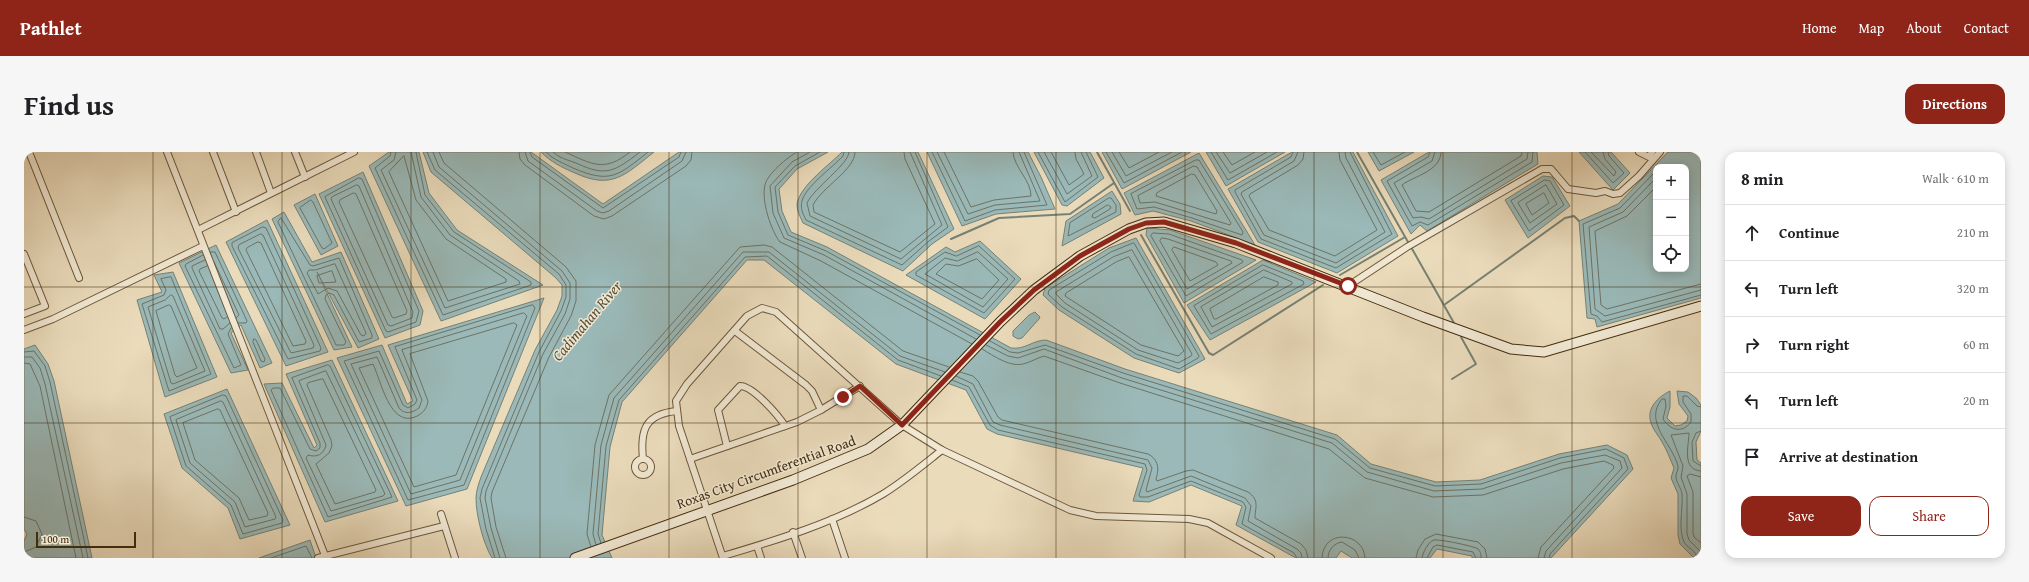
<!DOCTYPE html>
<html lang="en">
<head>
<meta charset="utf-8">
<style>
	body { margin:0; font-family:"Gentium Book Plus",serif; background:#f6f6f6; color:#202124 }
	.controls { position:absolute; right:12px; top:12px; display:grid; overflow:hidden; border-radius:8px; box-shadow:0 2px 10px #0003 }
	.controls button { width:36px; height:36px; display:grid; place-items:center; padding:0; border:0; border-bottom:1px solid #e0e0e0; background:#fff; color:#202124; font:20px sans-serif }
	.scale { position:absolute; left:12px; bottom:10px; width:100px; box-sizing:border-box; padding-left:4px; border:2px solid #432d0f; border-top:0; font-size:11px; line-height:14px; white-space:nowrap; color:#432d0f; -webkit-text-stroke:3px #f1e8d3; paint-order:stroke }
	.stop { position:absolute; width:12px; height:12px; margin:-9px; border:3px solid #8f2418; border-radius:50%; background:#fff }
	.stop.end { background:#8f2418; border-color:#fff; box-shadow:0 1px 4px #0008 }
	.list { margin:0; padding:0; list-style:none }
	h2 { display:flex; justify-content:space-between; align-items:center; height:52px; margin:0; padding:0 16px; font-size:17px }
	h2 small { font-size:13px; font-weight:400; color:#757577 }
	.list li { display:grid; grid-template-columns:26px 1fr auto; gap:12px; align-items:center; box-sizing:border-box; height:56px; padding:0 16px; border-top:1px solid #e0e0e0 }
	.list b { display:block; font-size:15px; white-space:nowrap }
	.list em { font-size:13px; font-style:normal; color:#757577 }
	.actions { display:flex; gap:8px; padding:12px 16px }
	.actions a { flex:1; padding:9px 0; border:1px solid #8f2418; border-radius:12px; text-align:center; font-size:14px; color:#8f2418 }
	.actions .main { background:#8f2418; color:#fff }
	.icon { flex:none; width:22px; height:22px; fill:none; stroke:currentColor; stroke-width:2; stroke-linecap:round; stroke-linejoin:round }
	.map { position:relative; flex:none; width:1677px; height:406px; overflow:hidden; border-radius:12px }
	header { display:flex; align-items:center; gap:24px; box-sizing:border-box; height:56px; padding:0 20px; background:#8f2418; color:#fff }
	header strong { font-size:19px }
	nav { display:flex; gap:22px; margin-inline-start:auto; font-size:14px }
	.intro { display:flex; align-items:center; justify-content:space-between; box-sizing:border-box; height:96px; padding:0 24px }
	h1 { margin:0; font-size:28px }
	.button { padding:10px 18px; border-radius:12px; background:#8f2418; color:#fff; font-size:14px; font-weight:700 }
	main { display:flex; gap:24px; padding:0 24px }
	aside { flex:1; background:#fff; border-radius:12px; box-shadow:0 2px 10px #0003 }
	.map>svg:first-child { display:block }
</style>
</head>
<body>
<header>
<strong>Pathlet</strong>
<nav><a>Home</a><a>Map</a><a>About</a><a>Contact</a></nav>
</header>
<div class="intro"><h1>Find us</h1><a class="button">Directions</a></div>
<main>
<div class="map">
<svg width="1677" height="406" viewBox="0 0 1677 406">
	<rect width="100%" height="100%" fill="#eadbbb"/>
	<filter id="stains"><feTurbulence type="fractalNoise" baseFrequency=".005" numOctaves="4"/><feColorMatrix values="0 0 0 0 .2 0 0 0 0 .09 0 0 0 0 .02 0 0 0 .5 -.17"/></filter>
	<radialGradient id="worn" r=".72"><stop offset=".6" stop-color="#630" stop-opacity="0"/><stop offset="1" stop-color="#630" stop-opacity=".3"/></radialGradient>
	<!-- water -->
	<g fill="#9ab9b8" stroke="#778174" fill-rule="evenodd">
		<polygon points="365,0 395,0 405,41 433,78 519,133 417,169 345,14"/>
		<path d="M399,0H507L579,52L655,0H804L773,17L755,37L758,59L767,80L803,95L987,196C1001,198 1009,188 1022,188L1101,217L1313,283L1347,312L1412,330L1456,328L1535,302L1583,293L1603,303L1609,317L1527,406H1448V404L1413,397L1406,406H1328L1317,399L1312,406H1272L1212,373L1218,354L1167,333L1125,350L1109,349L1119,316L973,282L963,277L942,238L872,212L740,108H723L598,250L586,295L578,383L588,406H468C459,391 452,363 452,346C452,339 455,331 457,325L511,198L533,158L538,144V133L532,126L407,20Z"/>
		<path d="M517,0H630C601,23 588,38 551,21C537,15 527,10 517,0Z"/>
		<path d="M818,0H894L930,77L908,92L879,119L779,71C776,64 771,56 774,48C780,31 805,13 818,0Z"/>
		<polygon points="903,0 1004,0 1017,25 1031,57 972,62 938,74"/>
		<polygon points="1010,0 1066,0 1080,26 1043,54 1038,53"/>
		<polygon points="1078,0 1167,0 1098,37"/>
		<polygon points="1182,0 1261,0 1202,34"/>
		<polygon points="1268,0 1329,0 1374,84 1313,121 1234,90 1204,37"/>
		<polygon points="1344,0 1390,0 1355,19"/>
		<polygon points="1405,0 1513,0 1514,12 1403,79 1396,73 1387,82 1357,28"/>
		<polygon points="1555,0 1587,0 1606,21 1589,38"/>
		<path d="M1644,0H1677V146L1573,175L1571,167L1563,166L1555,69L1594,52ZM1632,15H1662V117H1632Z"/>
		<polygon points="1175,1 1231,93 1167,69 1129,59 1111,63 1100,41"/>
		<polygon points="339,20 399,159 396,173 361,186 295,42"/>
		<polygon points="1519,24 1528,25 1546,54 1504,86 1481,48"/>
		<polygon points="1088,39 1096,52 1097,62 1038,94 1042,69"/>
		<polygon points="291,42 314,94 297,103 270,53"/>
		<polygon points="260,60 288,110 317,100 355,187 334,196 293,120 328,195 310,198 248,67"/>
		<polygon points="243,68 304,200 262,214 202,90"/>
		<polygon points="1123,76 1146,78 1232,108 1160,151 1122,83"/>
		<polygon points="1112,86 1181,207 1155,221 1110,206 1035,158 1019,143 1021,136 1085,96"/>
		<polygon points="956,89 997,127 961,167 882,123 922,95 931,100"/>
		<polygon points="192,93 248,211 236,216 217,173 207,181 224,218 207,221 155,111"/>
		<polygon points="1239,108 1292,130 1186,188 1163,153"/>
		<polygon points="149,120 193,225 141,245 113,148 138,140 130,123"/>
		<polygon points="520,146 443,337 382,354 313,206 358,193 383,252 389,249 364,193"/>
		<polygon points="1011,160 1016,165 1015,167 998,186 994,187 989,184 989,179 1005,163"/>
		<polygon points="11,193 24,212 30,229 68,406 0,406 0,389 3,382 0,377 0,197"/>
		<polygon points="308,208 374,349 301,370 240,232 258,231 290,296 293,293 262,222"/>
		<polygon points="203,237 266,373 216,387 204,356 158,316 140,262"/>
		<path d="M1646,239V255L1643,266L1651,274L1657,273L1663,269L1664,264L1655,252L1653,239L1664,240L1672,246L1677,253V279L1672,290L1673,308L1677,311V406H1670L1656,392L1654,383V342L1647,326L1650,316C1646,307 1643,298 1638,290C1635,284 1629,278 1627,271C1622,256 1634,245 1646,239Z"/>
		<polygon points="286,388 292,406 235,406"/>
	</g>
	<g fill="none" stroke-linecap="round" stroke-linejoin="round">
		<!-- shore -->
		<g stroke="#6e7364" stroke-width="1">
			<polyline points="367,0 366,4 351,16 419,163 507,133 507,130 430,80 401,43 392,0"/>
			<polyline points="372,0 370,8 357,18 421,156 496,132 495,129 426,83 397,45 387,0"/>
			<polyline points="403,0 411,18 535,122 542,133 542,145 537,159 515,200 458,337 456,346 462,377 471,406"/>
			<polyline points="409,0 415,15 538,119 546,131 546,147 541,162 519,202 462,339 461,346 467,376 476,406"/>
			<polyline points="415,0 420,11 542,115 552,129 552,149 547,164 525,205 468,340 467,346 472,375 482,406"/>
			<polyline points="495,0 496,7 501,13 570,64 580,67 588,64 662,14 667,8 668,0"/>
			<polyline points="501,0 504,9 573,59 579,61 585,59 658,9 662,0"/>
			<polyline points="506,0 508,5 579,56 655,5 657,0"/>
			<path d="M522,0C530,8 539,11 549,16C586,32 594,24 624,0"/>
			<path d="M529,0C535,6 544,8 552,11C582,25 590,20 616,0"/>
			<path d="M541,0C568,12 580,21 606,0"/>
			<path d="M773,0C764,5 743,22 741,33C737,48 747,79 756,90L797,109L948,192"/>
			<polyline points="786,0 768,10 746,34 749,61 760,86 800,103 952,187"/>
			<polyline points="796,0 771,14 751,35 754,60 764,83 802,99 956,183"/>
			<path d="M820,0L819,4C808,16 782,34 778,49C776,56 779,62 782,68L878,113L905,89L924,75L891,0"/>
			<path d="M825,0C825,12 790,36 783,51L786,64L877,107L918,73L886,0"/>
			<path d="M831,0C831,18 798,35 789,53L790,60L876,100L911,72L881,7L880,0"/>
			<polyline points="908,0 941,69 971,58 1023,53 1000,0"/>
			<polyline points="913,0 944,62 971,53 1016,49 995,0"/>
			<path d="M920,0L947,55L970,48L1007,44C1007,28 990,16 989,0"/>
			<polyline points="1014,0 1041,50 1074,25 1062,0"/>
			<polyline points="1020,0 1043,42 1068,24 1057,0"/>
			<polyline points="1027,0 1045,33 1060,22 1052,7 1051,0"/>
			<polyline points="1082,0 1100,31 1158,0"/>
			<polyline points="1088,0 1102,24 1148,0"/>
			<polyline points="1095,0 1105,16 1135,0"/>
			<polyline points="1187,0 1204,28 1253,0"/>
			<polyline points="1192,0 1206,21 1243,0"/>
			<polyline points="1199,0 1208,13 1231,0"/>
			<polyline points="1269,0 1267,5 1211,38 1211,40 1237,87 1312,116 1368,82 1326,0"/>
			<polyline points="1274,0 1270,9 1218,40 1217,42 1240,83 1312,111 1361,80 1322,6 1321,0"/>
			<polyline points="1280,0 1279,7 1274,13 1226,42 1225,44 1245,78 1311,104 1353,78 1316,8 1315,0"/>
			<polyline points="1349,0 1357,13 1381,0"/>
			<polyline points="1406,0 1404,5 1363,29 1388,74 1396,70 1404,73 1508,10 1509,0"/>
			<polyline points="1411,0 1408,9 1370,31 1389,66 1397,65 1405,67 1503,7 1504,0"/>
			<path d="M1417,0C1417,19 1390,24 1378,33L1392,59L1405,60L1497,4L1498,0"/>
			<polyline points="1561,0 1589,31 1600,21 1585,4 1584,0"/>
			<polyline points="1567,0 1590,24 1592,20 1581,7 1579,0"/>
			<polygon points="380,4 392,48 422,87 482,127 482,130 424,149 365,20"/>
			<polygon points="1172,8 1175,8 1219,80 1218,83 1168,66 1130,55 1113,57 1107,42"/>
			<polygon points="1170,14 1173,15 1207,71 1206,73 1131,50 1116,51 1114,44"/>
			<polyline points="1632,19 1596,56 1559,72 1567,162 1573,164 1578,170 1677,143"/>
			<polygon points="1168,22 1171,23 1193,59 1192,62 1132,44 1133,41"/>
			<polygon points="335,26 338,27 395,159 392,170 364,180 362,179 301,45"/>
			<polyline points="1632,26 1599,60 1565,75 1571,157 1581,164 1677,138"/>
			<polygon points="1521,28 1526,29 1540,53 1505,79 1487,49"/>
			<polygon points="333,33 335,34 389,160 388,166 367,174 364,173 307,47 308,45"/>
			<polygon points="1522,33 1533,52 1506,71 1494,51"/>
			<polyline points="1632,35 1603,64 1571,79 1577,153 1583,157 1677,132"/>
			<polygon points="330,41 332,42 383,159 382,162 370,166 368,165 315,50 316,48"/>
			<polygon points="1520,41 1525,51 1508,63 1502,52"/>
			<polygon points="1085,46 1087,46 1092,53 1092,60 1044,84 1046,71"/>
			<polygon points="287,48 289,50 308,91 300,97 298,96 276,56"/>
			<polygon points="1084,53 1087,55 1086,57 1071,66 1068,65 1069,62"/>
			<polygon points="257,66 286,113 289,114 315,106 348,183 348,186 335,190 310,143 305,141 302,143 301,147 322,190 320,193 312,193 254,70"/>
			<polygon points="239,75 242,76 297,196 296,199 264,207 208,94 208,91"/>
			<polygon points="1129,81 1145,82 1218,108 1219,110 1162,144 1127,84"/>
			<polygon points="237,82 239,83 290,193 289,196 267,201 214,96 215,93"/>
			<polygon points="1138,86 1144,87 1207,109 1208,111 1163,137 1136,89"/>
			<polygon points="234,90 237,91 282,189 281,192 269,194 222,98 223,96"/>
			<polygon points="1110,91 1175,204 1174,206 1155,217 1112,202 1038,155 1024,142 1025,138 1087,100"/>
			<polygon points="955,94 991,127 960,161 892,123 892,120 921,100 932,104"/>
			<polygon points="1150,95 1192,110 1194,113 1166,129 1148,98"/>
			<polygon points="1108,98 1168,202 1167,204 1154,211 1114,198 1041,151 1032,142 1032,140 1089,105"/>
			<polyline points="186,100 191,100 223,169 222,171 214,171"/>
			<polygon points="954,100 984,127 959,155 901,122 921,106 933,109"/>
			<polyline points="179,103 162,112 161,114 210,216 217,213 204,182 207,176"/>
			<polygon points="1105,105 1160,199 1154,204 1117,193 1041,144 1042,141 1092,110"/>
			<polygon points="953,107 975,128 958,147 912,122 922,112 934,114"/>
			<polyline points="181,108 168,114 168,116 196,177 199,177 206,171"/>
			<polyline points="190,110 215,163 212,166"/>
			<polygon points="311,112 342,181 340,184 337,183 313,139 304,136 294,142 283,121 285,118 291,118"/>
			<polygon points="1239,113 1279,129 1280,132 1187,182 1170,154"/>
			<polyline points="183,114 176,117 175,119 198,166 200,167 203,165"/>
			<polygon points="1240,118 1268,130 1268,132 1188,175 1177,155"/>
			<polygon points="308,119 312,130 295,131 293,124"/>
			<polygon points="147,125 187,222 145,239 118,152 140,143 142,138 137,127"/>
			<polygon points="1240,125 1254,130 1254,133 1192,167 1190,167 1186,157"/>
			<polygon points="147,143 149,144 181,219 149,232 147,231 124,155 141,148"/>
			<polygon points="145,153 147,154 173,216 153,225 151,223 132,159"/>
			<polygon points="509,153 511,156 440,333 384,348 320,209 355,199 379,253 384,256 391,252 393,248 371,195"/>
			<path d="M500,161L503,164L436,328L387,342L327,212L353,205L375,256C381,263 388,261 395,256L398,248L378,198Z"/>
			<path d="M490,171L493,173L432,323L390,335L335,216L349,212C357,229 366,275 391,265C398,262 403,257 404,249L386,202Z"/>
			<polygon points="230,187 232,188 241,207 240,210 237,209 229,190"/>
			<polyline points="966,189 986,200 994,201 1021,193 1099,221 1311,287 1346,316 1411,334 1457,332 1536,306 1582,297 1600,306 1604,317 1526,402 1525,406"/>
			<polyline points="962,193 984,204 994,206 1020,197 1098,226 1308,291 1343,320 1410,339 1458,337 1537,311 1581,303 1596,309 1598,316 1522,399 1520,406"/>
			<path d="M958,197C970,204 985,215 999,212C1007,210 1013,206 1020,204L1096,231L1305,297L1341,326L1409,345L1459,343L1539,317L1580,309L1589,313L1590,316L1517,395L1514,406"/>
			<polyline points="0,200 10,199 21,214 26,230 64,406"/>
			<polyline points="0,205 8,205 16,216 21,232 59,406"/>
			<polyline points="0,211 6,212 16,234 52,406"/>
			<polygon points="304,213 306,214 368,345 304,365 247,238 249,236 256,236 286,297 292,299 296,296 296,291 268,226"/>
			<path d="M302,219L361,342L359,344L307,359L282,306L284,303C293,306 300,302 302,293L275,229Z"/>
			<path d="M936,220L949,224L954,229L974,265L978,268L1124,302C1135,308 1135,317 1132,327L1133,329L1162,319L1169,318L1224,340C1236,348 1231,356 1231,366L1277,392L1282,398L1284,406"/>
			<polyline points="932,224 949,232 969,270 976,273 1124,308 1128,316 1122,338 1123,340 1167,324 1221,346 1227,354 1224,369 1273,397 1277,401 1278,406"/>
			<polygon points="299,227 352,338 351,340 311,352 292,312 305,301 308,294 307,288 283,233 284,231"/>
			<polyline points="928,228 945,235 966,273 974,278 1121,312 1123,318 1115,343 1116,345 1124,345 1167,329 1219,350 1222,355 1218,372 1270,401 1273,406"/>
			<polygon points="199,243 202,244 259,368 258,371 219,382 207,353 162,314 146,265"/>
			<polygon points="197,249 199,250 252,365 251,367 221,375 211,350 166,311 152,268"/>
			<polygon points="194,257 196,258 244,361 243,364 225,368 215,346 171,308 159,271"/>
			<polyline points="1677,279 1672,281 1668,290 1669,309 1677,314"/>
			<path d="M1677,319C1657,318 1665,293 1665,281L1647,283L1659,314L1657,325L1663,342V382L1665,388L1677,400"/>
			<polyline points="1677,325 1666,322 1663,324 1669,340 1669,381 1670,385 1677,391"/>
			<polyline points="0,365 12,369 18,382 12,395 0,400"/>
			<polyline points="577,391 574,382 582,294 595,248 721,105 743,104 874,208 917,224"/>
			<polyline points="572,393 569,382 577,293 590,246 719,100 745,100 876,204 921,220"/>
			<polyline points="567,395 563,382 571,293 585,243 716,95 740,93 748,95 879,199 925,215"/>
			<polyline points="247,406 282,394 288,406"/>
			<path d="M1298,406C1299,376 1340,380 1341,406"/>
			<path d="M1304,406C1304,398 1310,391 1318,390L1331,398L1335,406"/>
			<polyline points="1392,406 1394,398 1401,387 1412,382 1454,390 1461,397 1463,406"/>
			<path d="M1398,406C1399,400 1404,390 1410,388C1415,387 1450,394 1454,397C1457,400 1457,403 1457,406"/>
			<polyline points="1403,406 1409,395 1413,393 1449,400 1452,406"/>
			<path d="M1673,406C1672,398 1663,396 1660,390C1654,377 1659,357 1658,343C1658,337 1653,332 1652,326C1651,322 1655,318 1654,314C1648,291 1619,270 1638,247H1641L1642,254L1639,267C1646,278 1658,282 1667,270V262L1659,250V244H1663L1673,254L1677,255"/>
		</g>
		<!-- stream -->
		<g stroke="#778174" stroke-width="2">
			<polyline points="1073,0 1106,59"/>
			<polyline points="1333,0 1384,90"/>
			<polyline points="1117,83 1185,201 1189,203 1299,133"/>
			<polyline points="927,87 975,66 1046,62 1090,31"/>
			<polyline points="1387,95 1430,171"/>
			<polyline points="1316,123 1381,85"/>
			<polyline points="1420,153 1541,66 1550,64 1555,69"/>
			<polyline points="1428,227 1452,212 1437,185"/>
		</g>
		<!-- street casing -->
		<g stroke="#6d583a" stroke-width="8">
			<g id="street">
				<polyline points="5,0 55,126"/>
				<polyline points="143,0 302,406"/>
				<polyline points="189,0 212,60"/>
				<polyline points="232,0 247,41"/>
				<polyline points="271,0 281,25"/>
				<polyline points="1615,0 1625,5 1628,0"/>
				<polyline points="174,78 330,0"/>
				<polyline points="0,102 21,154 0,162"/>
				<polyline points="1324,134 1383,95 1518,17 1527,17 1544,37 1572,41 1581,39 1589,42 1596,41 1615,24 1636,0"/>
				<polyline points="0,178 29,167 179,94"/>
				<polyline points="711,179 782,233 788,239 797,258"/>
				<path d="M703,294L694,258L716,234C729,234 754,263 761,274"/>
				<path d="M619,307C616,278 621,262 653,259"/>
				<polyline points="666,307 773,270 797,258 836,234"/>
				<circle cx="619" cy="315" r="8"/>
				<polyline points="417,362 431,406"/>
				<polyline points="808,367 821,406"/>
				<polyline points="769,380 778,406"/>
				<polyline points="733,394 737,406"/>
				<path d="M699,404C753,388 810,371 859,342C880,329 899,313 918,298"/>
				<polyline points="294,406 420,374"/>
				<polyline points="699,406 655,274 652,249 663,232 723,164 738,156 752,160 878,273 918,298 1046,358 1072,364 1165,367 1184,371 1247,406"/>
			</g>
		</g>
		<!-- secondary casing -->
		<g stroke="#432d0f" stroke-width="11">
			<polyline id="secondary" points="551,406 769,328 844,297 878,273 976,170 1010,138 1056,104 1105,77 1122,71 1140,70 1212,91 1399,165 1487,197 1520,200 1677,154"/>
		</g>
		<!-- street -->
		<use href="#street" stroke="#f1e8d3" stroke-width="6"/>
		<!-- secondary -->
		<use href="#secondary" stroke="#f1e8d3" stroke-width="9"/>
	</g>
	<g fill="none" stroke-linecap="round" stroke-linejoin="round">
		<!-- route -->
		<polyline stroke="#8f2418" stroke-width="5" points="819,245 836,234 878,273 976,170 1010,138 1056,104 1105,77 1122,71 1140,70 1212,91 1324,134"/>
	</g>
	<!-- grid -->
	<path fill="none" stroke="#432d0f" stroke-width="1" stroke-opacity="0.55" d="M129,0V406M258,0V406M387,0V406M516,0V406M645,0V406M774,0V406M903,0V406M1032,0V406M1161,0V406M1290,0V406M1419,0V406M1548,0V406M0,135H1677M0,271H1677"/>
	<g text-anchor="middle" stroke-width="3" stroke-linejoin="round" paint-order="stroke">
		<!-- street labels -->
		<g font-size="14" fill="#432d0f" stroke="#f1e8d3">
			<text transform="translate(742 320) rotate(-20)" y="5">Roxas City Circumferential Road</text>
		</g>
		<!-- water labels -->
		<g font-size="15" font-style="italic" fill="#595039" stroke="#f1e8d3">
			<text transform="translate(563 169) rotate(-50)" y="5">Cadimahan River</text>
		</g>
	</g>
	<rect width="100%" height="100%" filter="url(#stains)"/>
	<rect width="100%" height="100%" fill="url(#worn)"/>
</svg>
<div class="controls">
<button>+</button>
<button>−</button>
<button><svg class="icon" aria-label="locate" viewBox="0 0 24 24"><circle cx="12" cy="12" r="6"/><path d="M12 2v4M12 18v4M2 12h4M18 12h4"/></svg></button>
</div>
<div class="scale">100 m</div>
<div class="stop" style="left:1324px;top:134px"></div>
<div class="stop end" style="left:819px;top:245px"></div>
</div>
<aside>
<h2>8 min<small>Walk · 610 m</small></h2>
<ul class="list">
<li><svg class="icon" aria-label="ahead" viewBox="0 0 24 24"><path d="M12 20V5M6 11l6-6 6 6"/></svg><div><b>Continue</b></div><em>210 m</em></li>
<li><svg class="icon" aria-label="left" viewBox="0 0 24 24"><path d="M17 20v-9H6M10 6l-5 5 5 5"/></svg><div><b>Turn left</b></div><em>320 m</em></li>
<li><svg class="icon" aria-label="right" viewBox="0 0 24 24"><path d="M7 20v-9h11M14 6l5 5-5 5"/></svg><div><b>Turn right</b></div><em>60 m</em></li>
<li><svg class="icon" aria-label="left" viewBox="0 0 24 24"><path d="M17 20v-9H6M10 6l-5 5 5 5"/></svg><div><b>Turn left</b></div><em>20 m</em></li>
<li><svg class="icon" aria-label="arrive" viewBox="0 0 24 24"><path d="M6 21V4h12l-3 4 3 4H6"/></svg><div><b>Arrive at destination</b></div></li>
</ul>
<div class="actions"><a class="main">Save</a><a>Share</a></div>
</aside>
</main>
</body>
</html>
